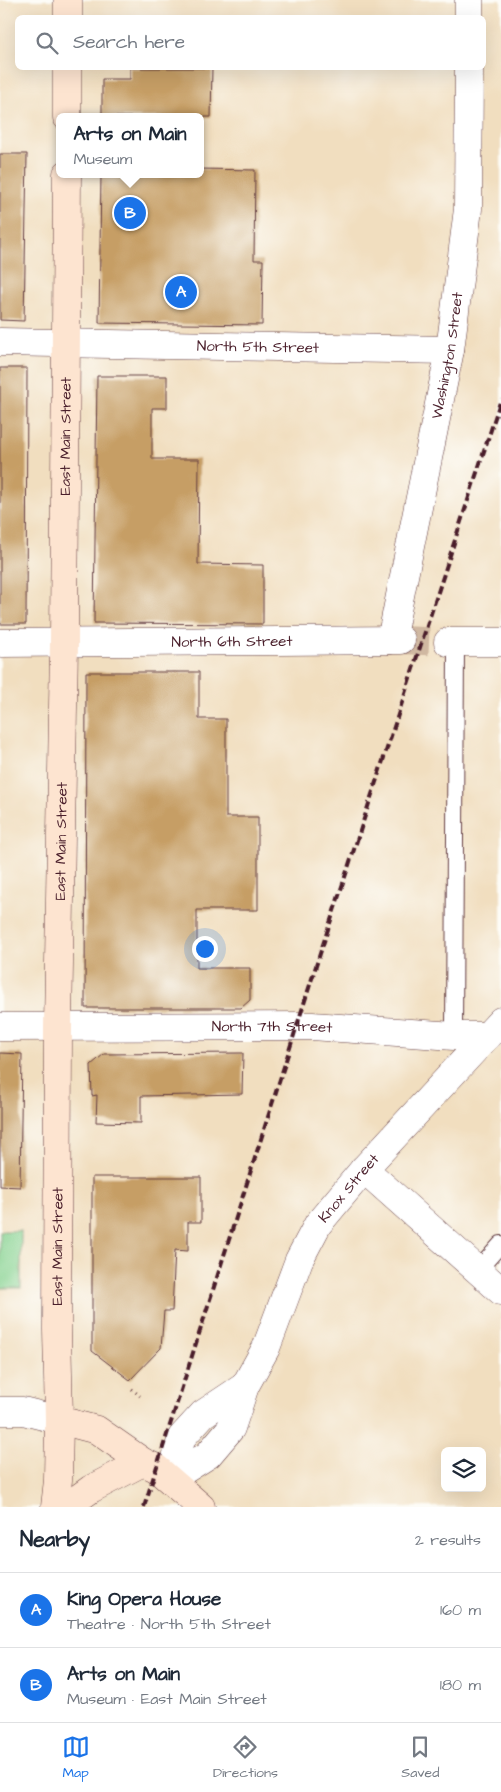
<!DOCTYPE html>
<html lang="en">
<head>
<meta charset="utf-8">
<style>
	body { margin:0; font-family:"Architects Daughter",sans-serif; background:#f6f6f7; color:#1f2937 }
	.controls { position:absolute; right:15px; bottom:15px; display:grid; overflow:hidden; border-radius:8px; box-shadow:0 5px 20px #0002 }
	.controls button { width:45px; height:45px; display:grid; place-items:center; padding:0; border:0; border-bottom:1px solid #e0e1e3; background:#fff; color:#1f2937; font:25px sans-serif }
	.you { position:absolute; left:204px; top:948px; width:18px; height:18px; margin:-12px; border:4px solid #fff; border-radius:50%; background:#1a73e8; box-shadow:0 0 0 8px #1a73e833 }
	.badge { display:grid; place-items:center; width:32px; height:32px; border-radius:50%; background:#1a73e8; color:#fff; font-size:16px; font-weight:700 }
	.pin { position:absolute; translate:-50% -50%; border:2px solid #fff; box-shadow:0 1px 5px #0006 }
	.popup { position:absolute; left:56px; top:113px; width:148px; height:65px; box-sizing:border-box; display:grid; place-content:center; border-radius:8px; background:#fff; filter:drop-shadow(0 1px 4px #0005); font-size:16px; white-space:nowrap; color:#747a83 }
	.popup b { font-size:19px; color:#1f2937 }
	.popup::after { content:''; position:absolute; left:50%; top:100%; margin-left:-10px; border:10px solid transparent; border-top-color:#fff }
	.list { margin:0; padding:0; list-style:none }
	h2 { display:flex; justify-content:space-between; align-items:center; height:65px; margin:0; padding:0 20px; font-size:21px }
	h2 small { font-size:16px; font-weight:400; color:#747a83 }
	.list li { display:grid; grid-template-columns:32px 1fr auto; gap:15px; align-items:center; box-sizing:border-box; height:75px; padding:0 20px; border-top:1px solid #e0e1e3 }
	.list b { display:block; font-size:19px; white-space:nowrap }
	.list p { margin:0; font-size:16px; white-space:nowrap; color:#747a83 }
	.list em { font-size:16px; font-style:normal; color:#747a83 }
	.icon { flex:none; width:28px; height:28px; fill:none; stroke:currentColor; stroke-width:2; stroke-linecap:round; stroke-linejoin:round }
	.map { position:relative; flex:none; width:501px; height:1507px; overflow:hidden }
	.search { position:absolute; background:#fff; box-shadow:0 5px 20px #0002; left:15px; right:15px; top:15px; height:55px; display:flex; align-items:center; gap:12px; box-sizing:border-box; padding:0 18px; border-radius:8px; color:#747a83; font-size:19px }
	.sheet { height:215px; background:#fff }
	nav { display:flex; justify-content:space-around; align-items:center; box-sizing:border-box; height:70px; border-top:1px solid #e0e1e3; background:#fff; font-size:14px; color:#747a83 }
	nav a { display:grid; justify-items:center; gap:2px }
	nav .on { color:#1a73e8 }
	.map>svg:first-child { display:block }
</style>
</head>
<body>
<div class="map">
<svg width="501" height="1507" viewBox="0 0 501 1507">
	<rect width="100%" height="100%" fill="#fdfcf7"/>
	<filter id="ink" filterUnits="userSpaceOnUse"><feTurbulence type="fractalNoise" baseFrequency=".02" numOctaves="2"/><feDisplacementMap in="SourceGraphic" scale="10" xChannelSelector="R" yChannelSelector="G"/><feConvolveMatrix kernelMatrix="1 2 1 2 8 2 1 2 1" color-interpolation-filters="sRGB"/></filter>
	<filter id="wash" filterUnits="userSpaceOnUse"><feTurbulence type="fractalNoise" baseFrequency=".0096" numOctaves="4" result="noise"/><feDisplacementMap in="SourceGraphic" scale="20" xChannelSelector="R" yChannelSelector="G"/><feGaussianBlur stdDeviation="1.12" result="paint"/><feColorMatrix in="noise" values="0 0 0 0 0 0 0 0 0 0 0 0 0 0 0 0 0 1.4 0 .05"/><feComposite in="paint" operator="in"/></filter>
	<g filter="url(#wash)">
		<rect width="100%" height="100%" fill="#f1debf"/>
		<!-- green -->
		<rect fill="#85d290" stroke="#68785e" x="0" y="1231" width="21" height="57"/>
		<g id="blocks">
			<!-- building -->
			<g fill="#c69e65">
				<polygon points="130,68 212,68 211,117 102,117 102,79 130,79"/>
				<polygon points="0,154 27,154 24,321 0,320"/>
				<polygon points="200,169 255,170 254,260 263,260 262,325 99,323 101,174 200,174"/>
				<polygon points="0,368 27,368 26,624 0,624"/>
				<polygon points="97,376 167,376 167,408 152,408 152,459 199,459 198,564 263,565 263,624 94,623"/>
				<polygon points="86,672 199,672 199,719 226,719 226,817 258,817 258,910 197,910 197,968 250,968 250,1000 241,1008 85,1008"/>
				<polygon points="0,1053 22,1054 20,1187 0,1186"/>
				<polygon points="243,1053 242,1094 141,1096 141,1123 96,1122 97,1095 92,1096 91,1065 104,1054"/>
				<polygon points="92,1177 201,1177 201,1222 188,1222 188,1251 175,1250 172,1311 164,1311 161,1348 130,1380 92,1351"/>
			</g>
		</g>
	</g>
	<g filter="url(#ink)">
		<use href="#blocks" fill-opacity="0" stroke="#633c41" stroke-width="1"/>
		<g fill="none" stroke-linecap="round" stroke-linejoin="round">
			<!-- street-tunnel -->
			<polyline stroke="#d0b8a1" stroke-width="28" stroke-dasharray="28 14" stroke-linecap="butt" points="401,640 448,642"/>
			<!-- lane casing -->
			<g stroke="#633c41" stroke-width="18">
				<g id="lane">
					<polyline points="454,1036 456,642"/>
					<polyline points="478,1270 501,1244"/>
				</g>
			</g>
			<!-- street casing -->
			<g stroke="#633c41" stroke-width="29">
				<g id="street">
					<polyline points="469,18 469,0"/>
					<path id="s1" d="M0,342L450,350"/>
					<path id="s2" d="M391,640L450,350L468,209L469,68"/>
					<polyline points="448,642 501,642"/>
					<path id="s3" d="M0,643L401,640"/>
					<path id="s4" d="M0,1027L312,1026L454,1036H487"/>
					<polyline points="364,1169 501,1291"/>
					<polyline points="0,1411 23,1411 59,1420"/>
					<path id="s5" d="M170,1479L208,1455L231,1428L245,1386L266,1348L299,1260L318,1224L364,1169L501,1021"/>
					<polyline points="170,1479 182,1437 203,1414 245,1386"/>
				</g>
			</g>
			<!-- secondary casing -->
			<g stroke="#633c41" stroke-width="29">
				<g id="secondary">
					<polyline points="68,18 68,0"/>
					<polyline points="67,117 67,68"/>
					<polyline points="59,1420 97,1430 143,1462 156,1468 201,1507"/>
					<path id="s6" d="M55,1507L58,1480L59,1420L57,1329L58,1028L64,643L67,174"/>
					<polyline points="66,1507 91,1489 143,1462"/>
				</g>
			</g>
			<!-- path -->
			<polyline stroke="#633c41" stroke-width="3" stroke-dasharray="1 4" stroke-linecap="butt" points="132,1389 140,1396"/>
			<!-- lane -->
			<use href="#lane" stroke="#fff" stroke-width="16"/>
			<!-- street -->
			<use href="#street" stroke="#fff" stroke-width="28"/>
			<!-- secondary -->
			<use href="#secondary" stroke="#fde4d0" stroke-width="28"/>
			<!-- rail -->
			<polyline stroke="#4a1f2b" stroke-width="4" stroke-dasharray="8 4" stroke-linecap="butt" points="144,1507 315,969 501,399"/>
		</g>
	</g>
	<g text-anchor="middle" stroke-width="4" stroke-linejoin="round" paint-order="stroke">
		<!-- street labels -->
		<g font-size="15" fill="#4a1f2b" stroke="#fdfcf7">
			<text dy="5" stroke="none"><textPath href="#s1" startOffset="258">North 5th Street</textPath></text>
			<text dy="5" stroke="none"><textPath href="#s2" startOffset="290">Washington Street</textPath></text>
			<text dy="5" stroke="none"><textPath href="#s6" startOffset="1071">East Main Street</textPath></text>
			<text dy="5" stroke="none"><textPath href="#s3" startOffset="232">North 6th Street</textPath></text>
			<text dy="5" stroke="none"><textPath href="#s6" startOffset="666">East Main Street</textPath></text>
			<text dy="5" stroke="none"><textPath href="#s4" startOffset="272">North 7th Street</textPath></text>
			<text dy="5" stroke="none"><textPath href="#s5" startOffset="350">Knox Street</textPath></text>
			<text dy="5" stroke="none"><textPath href="#s6" startOffset="261">East Main Street</textPath></text>
		</g>
	</g>
</svg>
<div class="controls">
<button><svg class="icon" aria-label="layers" viewBox="0 0 24 24"><path d="M12 4l9 5-9 5-9-5zM3 14l9 5 9-5"/></svg></button>
</div>
<div class="you"></div>
<div class="pin badge" style="left:181px;top:292px">A</div>
<div class="pin badge" style="left:130px;top:213px">B</div>
<div class="popup"><b>Arts on Main</b>Museum</div>
<div class="search"><svg class="icon" aria-label="search" viewBox="0 0 24 24"><circle cx="10" cy="10" r="6"/><path d="M15 15l6 6"/></svg>Search here</div>
</div>
<section class="sheet">
<h2>Nearby<small>2 results</small></h2>
<ul class="list">
<li><span class="badge">A</span><div><b>King Opera House</b><p>Theatre · North 5th Street</p></div><em>160 m</em></li>
<li><span class="badge">B</span><div><b>Arts on Main</b><p>Museum · East Main Street</p></div><em>180 m</em></li>
</ul>
</section>
<nav>
<a class="on"><svg class="icon" aria-label="map" viewBox="0 0 24 24"><path d="M3 6l6-2 6 2 6-2v14l-6 2-6-2-6 2zM9 4v14M15 6v14"/></svg>Map</a>
<a><svg class="icon" aria-label="directions" viewBox="0 0 24 24"><path d="M12 3l9 9-9 9-9-9zM9 14v-3h6M13 9l2 2-2 2"/></svg>Directions</a>
<a><svg class="icon" aria-label="saved" viewBox="0 0 24 24"><path d="M7 4h10v16l-5-4-5 4z"/></svg>Saved</a>
</nav>
</body>
</html>
